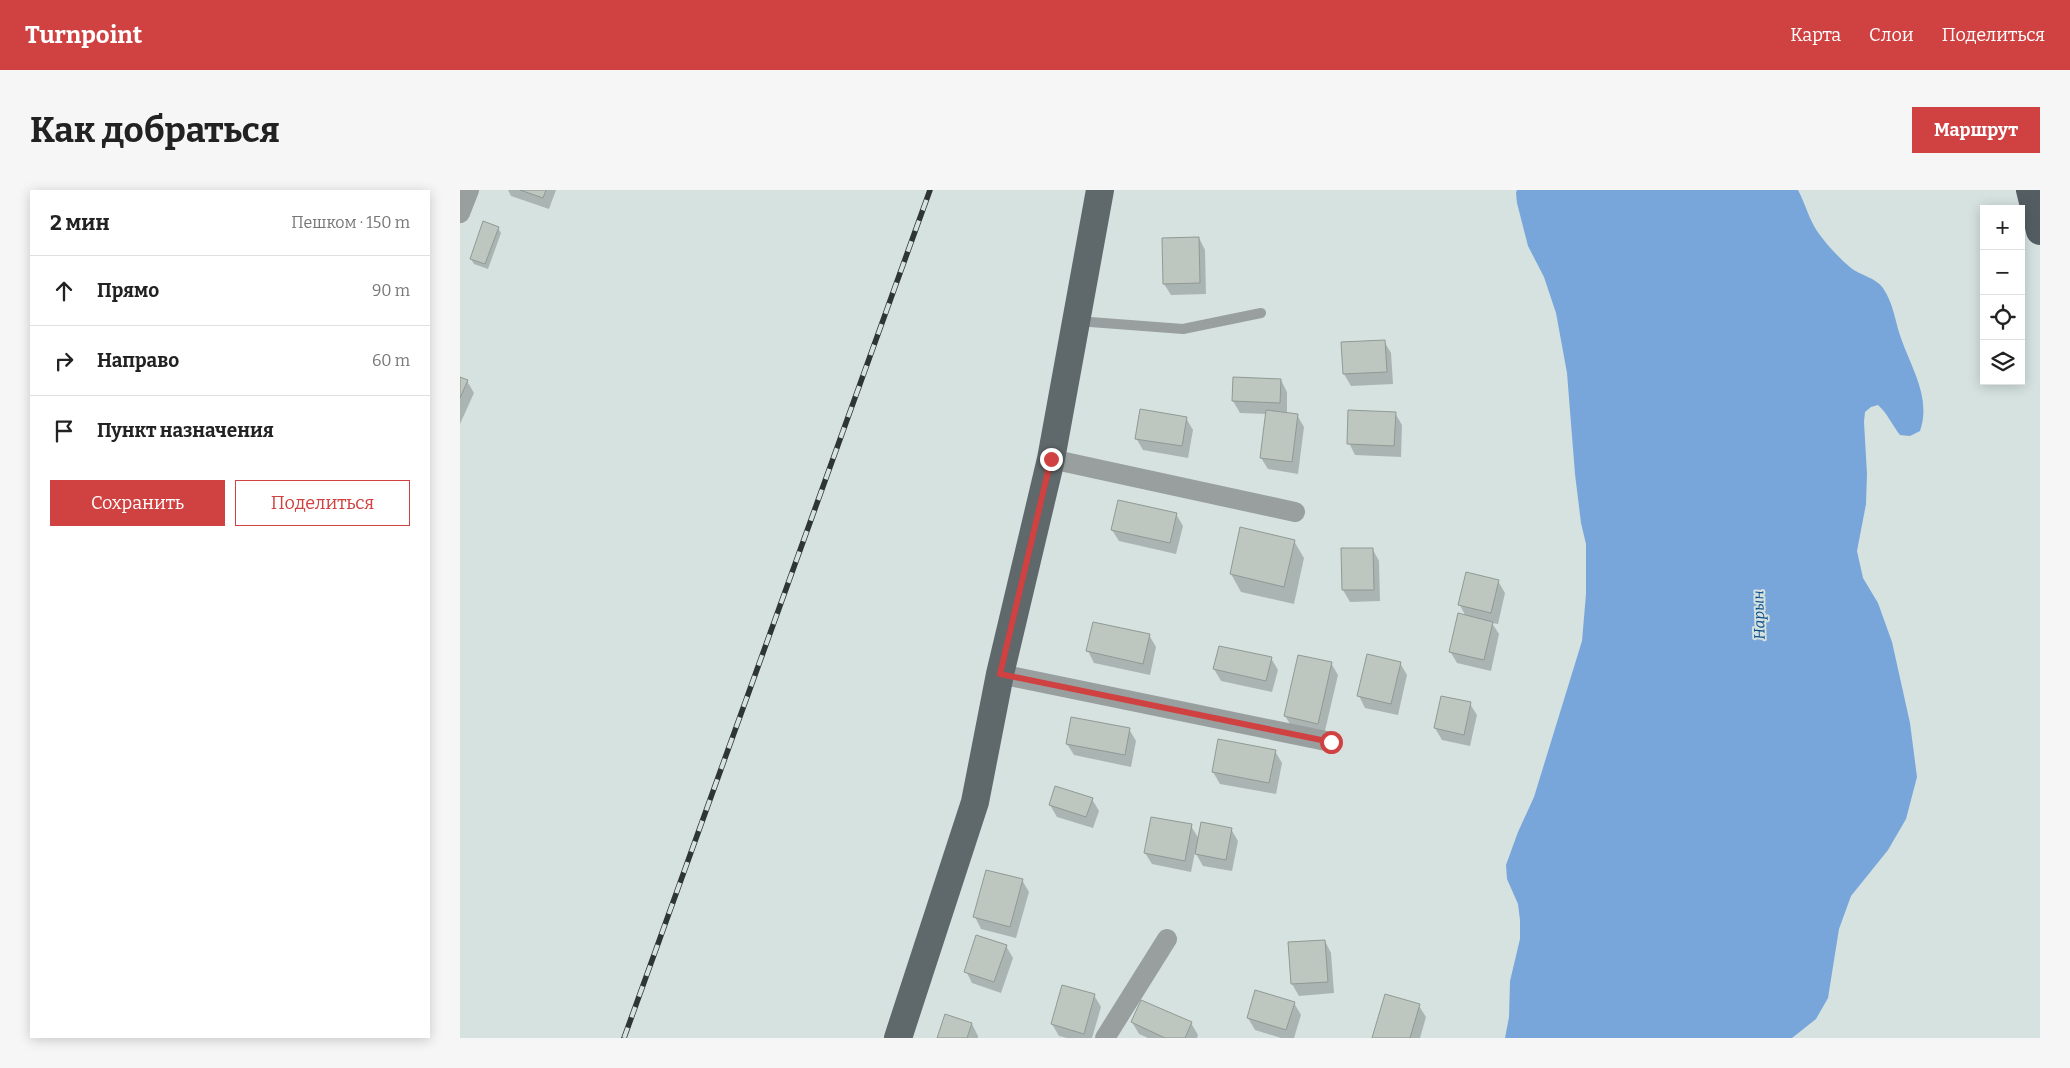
<!DOCTYPE html>
<html lang="ru">
<head>
<meta charset="utf-8">
<style>
	body { margin:0; font-family:Bitter,serif; background:#f6f6f6; color:#222 }
	.controls { position:absolute; right:15px; top:15px; display:grid; overflow:hidden; border-radius:0px; box-shadow:0 2px 12px #0003 }
	.controls button { width:45px; height:45px; display:grid; place-items:center; padding:0; border:0; border-bottom:1px solid #e0e0e0; background:#fff; color:#222; font:25px sans-serif }
	.stop { position:absolute; width:15px; height:15px; margin:-11px; border:4px solid #d04141; border-radius:50%; background:#fff }
	.stop.end { background:#d04141; border-color:#fff; box-shadow:0 1px 5px #0008 }
	.list { margin:0; padding:0; list-style:none }
	h2 { display:flex; justify-content:space-between; align-items:center; height:65px; margin:0; padding:0 20px; font-size:21px }
	h2 small { font-size:16px; font-weight:400; color:#767676 }
	.list li { display:grid; grid-template-columns:32px 1fr auto; gap:15px; align-items:center; box-sizing:border-box; height:70px; padding:0 20px; border-top:1px solid #e0e0e0 }
	.list b { display:block; font-size:19px; white-space:nowrap }
	.list em { font-size:16px; font-style:normal; color:#767676 }
	.actions { display:flex; gap:10px; padding:15px 20px }
	.actions a { flex:1; padding:11px 0; border:1px solid #d04141; border-radius:0px; text-align:center; font-size:18px; color:#d04141 }
	.actions .main { background:#d04141; color:#fff }
	.icon { flex:none; width:28px; height:28px; fill:none; stroke:currentColor; stroke-width:2; stroke-linecap:round; stroke-linejoin:round }
	.map { position:relative; flex:none; width:1580px; height:848px; overflow:hidden; border-radius:0px }
	header { display:flex; align-items:center; gap:30px; box-sizing:border-box; height:70px; padding:0 25px; background:#d04141; color:#fff }
	header strong { font-size:24px }
	nav { display:flex; gap:28px; margin-inline-start:auto; font-size:18px }
	.intro { display:flex; align-items:center; justify-content:space-between; box-sizing:border-box; height:120px; padding:0 30px }
	h1 { margin:0; font-size:35px }
	.button { padding:12px 22px; border-radius:0px; background:#d04141; color:#fff; font-size:18px; font-weight:700 }
	main { display:flex; gap:30px; padding:0 30px }
	aside { flex:1; background:#fff; border-radius:0px; box-shadow:0 2px 12px #0003 }
	.map>svg:first-child { display:block }
</style>
</head>
<body>
<header>
<strong>Turnpoint</strong>
<nav><a>Карта</a><a>Слои</a><a>Поделиться</a></nav>
</header>
<div class="intro"><h1>Как добраться</h1><a class="button">Маршрут</a></div>
<main>
<aside>
<h2>2 мин<small>Пешком · 150 m</small></h2>
<ul class="list">
<li><svg class="icon" aria-label="ahead" viewBox="0 0 24 24"><path d="M12 20V5M6 11l6-6 6 6"/></svg><div><b>Прямо</b></div><em>90 m</em></li>
<li><svg class="icon" aria-label="right" viewBox="0 0 24 24"><path d="M7 20v-9h11M14 6l5 5-5 5"/></svg><div><b>Направо</b></div><em>60 m</em></li>
<li><svg class="icon" aria-label="arrive" viewBox="0 0 24 24"><path d="M6 21V4h12l-3 4 3 4H6"/></svg><div><b>Пункт назначения</b></div></li>
</ul>
<div class="actions"><a class="main">Сохранить</a><a>Поделиться</a></div>
</aside>
<div class="map">
<svg width="1580" height="848" viewBox="0 0 1580 848">
	<rect width="100%" height="100%" fill="#d5e2e0"/>
	<!-- water -->
	<path fill="#78a6da" d="M1057,0H1338C1345,13 1349,29 1357,41C1366,54 1379,68 1391,78C1400,85 1416,88 1423,98C1434,114 1435,133 1442,151C1453,181 1471,209 1460,241L1450,246L1440,245C1432,235 1428,224 1418,215L1411,217L1405,222L1404,232L1407,284L1406,314L1397,361L1403,388L1418,413L1432,452L1450,533L1457,587L1446,629L1428,660L1391,706L1379,739L1368,808L1356,829L1332,848H1045L1049,827L1050,791L1060,749V730L1058,714L1047,689L1046,675L1058,642L1074,607L1122,451L1126,404V354L1121,333L1115,284L1107,183L1096,123L1084,87L1068,56L1057,13L1056,3Z"/>
	<!-- shadow -->
	<g fill="#0003">
		<polygon points="48,0 96,0 89,19 51,6"/>
		<polygon points="38,38 41,43 28,79 14,74 11,69"/>
		<polygon points="739,48 745,60 746,104 711,105 704,94"/>
		<polygon points="924,151 931,163 933,194 891,196 884,184 882,153"/>
		<polygon points="0,188 7,191 14,203 0,234"/>
		<polygon points="821,190 827,202 827,224 837,225 844,237 838,284 808,279 801,268 807,224 780,223 773,211"/>
		<polygon points="935,223 942,235 941,267 895,265 889,253"/>
		<polygon points="726,228 733,240 728,268 683,260 676,248"/>
		<polygon points="716,324 723,336 716,364 659,351 652,340"/>
		<polygon points="781,339 834,351 844,368 834,414 781,402 771,384"/>
		<polygon points="913,360 919,371 920,411 890,412 883,400"/>
		<polygon points="1038,391 1045,403 1038,434 1032,433 1039,444 1031,481 997,473 990,461 1006,427 1000,415"/>
		<polygon points="689,445 696,457 690,485 634,473 628,461"/>
		<polygon points="811,468 818,480 812,502 761,491 754,479"/>
		<polygon points="871,473 878,485 864,545 832,537 825,526"/>
		<polygon points="940,473 947,485 938,525 905,518 899,506"/>
		<polygon points="1010,514 1017,525 1010,556 982,550 975,538"/>
		<polygon points="669,539 676,551 671,577 614,565 607,554"/>
		<polygon points="815,561 822,573 816,604 760,594 753,582"/>
		<polygon points="632,609 639,621 633,638 597,627 590,615"/>
		<polygon points="731,636 739,649 771,639 778,651 772,681 743,676 735,662 731,682 692,674 685,663"/>
		<polygon points="562,690 569,702 556,748 521,739 515,727"/>
		<polygon points="865,751 871,763 874,803 839,806 832,794"/>
		<polygon points="546,756 553,768 541,803 512,793 506,781"/>
		<polygon points="634,805 641,817 632,848 607,848 599,846 592,834"/>
		<polygon points="682,811 731,833 738,845 737,848 688,848 679,844 672,832"/>
		<polygon points="834,813 841,825 834,848 821,848 795,840 788,828"/>
		<polygon points="959,816 966,827 960,848 914,848"/>
		<polygon points="512,834 518,846 518,848 478,848"/>
	</g>
	<!-- building -->
	<g fill="#bdc6bf" stroke="#909993">
		<polygon points="60,0 86,0 83,8"/>
		<polygon points="23,31 39,37 25,74 10,69"/>
		<polygon points="739,47 740,93 703,94 702,48"/>
		<polygon points="925,150 927,182 883,184 881,152"/>
		<polygon points="0,187 8,190 0,208"/>
		<polygon points="773,187 821,189 820,213 772,211"/>
		<polygon points="680,219 727,227 722,256 675,249"/>
		<polygon points="806,220 838,224 832,272 800,268"/>
		<polygon points="888,220 936,222 934,256 887,254"/>
		<polygon points="658,310 717,323 710,353 651,340"/>
		<polygon points="780,337 835,350 824,397 770,384"/>
		<polygon points="881,358 913,358 914,400 882,400"/>
		<polygon points="1006,382 1039,390 1031,423 998,415"/>
		<polygon points="998,423 1033,432 1024,470 989,462"/>
		<polygon points="633,432 690,444 683,474 626,461"/>
		<polygon points="759,456 812,467 806,491 753,479"/>
		<polygon points="907,464 941,472 931,514 897,506"/>
		<polygon points="838,465 872,472 858,534 824,526"/>
		<polygon points="981,506 1011,512 1004,545 974,538"/>
		<polygon points="611,527 670,538 665,565 606,554"/>
		<polygon points="758,549 816,560 809,593 752,582"/>
		<polygon points="595,596 633,608 626,627 589,615"/>
		<polygon points="691,627 732,634 725,671 684,663"/>
		<polygon points="741,632 772,638 766,670 735,664"/>
		<polygon points="526,680 563,689 550,737 513,727"/>
		<polygon points="516,745 547,755 534,792 504,782"/>
		<polygon points="865,750 868,792 831,794 828,752"/>
		<polygon points="602,795 635,804 624,844 591,834"/>
		<polygon points="795,800 835,812 826,840 787,828"/>
		<polygon points="925,804 960,814 950,848 912,848"/>
		<polygon points="681,810 732,832 725,848 705,848 671,832"/>
		<polygon points="485,824 512,833 507,848 477,848"/>
	</g>
	<g fill="none" stroke-linecap="round" stroke-linejoin="round">
		<!-- service -->
		<polyline stroke="#999e9f" stroke-width="10" points="617,131 723,139 801,123"/>
		<!-- minor -->
		<g stroke="#999e9f" stroke-width="20">
			<polyline points="0,23 9,0"/>
			<polyline points="591,269 835,322"/>
			<polyline points="540,484 871,552"/>
			<polyline points="645,848 707,749"/>
		</g>
		<!-- primary -->
		<polyline stroke="#5f686b" stroke-width="28" points="438,848 515,612 540,484 591,269 640,0"/>
		<!-- trunk -->
		<polyline stroke="#545e62" stroke-width="28" points="1570,0 1580,41"/>
		<!-- rail casing -->
		<g stroke="#2f3534" stroke-width="5.5">
			<polyline id="rail" points="164,848 470,0"/>
		</g>
		<!-- rail -->
		<use href="#rail" stroke="#d5e2e0" stroke-width="4" stroke-dasharray="11" stroke-linecap="butt"/>
	</g>
	<g fill="none" stroke-linecap="round" stroke-linejoin="round">
		<!-- route -->
		<polyline stroke="#d04141" stroke-width="6" points="591,269 540,484 871,552"/>
	</g>
	<g text-anchor="middle" stroke-width="4" stroke-linejoin="round" paint-order="stroke">
		<!-- water labels -->
		<g font-size="15" font-style="italic" fill="#094d8c" stroke="#d5e2e0">
			<text transform="translate(1299 425) rotate(-92)" y="5">Нарын</text>
		</g>
	</g>
</svg>
<div class="controls">
<button>+</button>
<button>−</button>
<button><svg class="icon" aria-label="locate" viewBox="0 0 24 24"><circle cx="12" cy="12" r="6"/><path d="M12 2v4M12 18v4M2 12h4M18 12h4"/></svg></button>
<button><svg class="icon" aria-label="layers" viewBox="0 0 24 24"><path d="M12 4l9 5-9 5-9-5zM3 14l9 5 9-5"/></svg></button>
</div>
<div class="stop" style="left:871px;top:552px"></div>
<div class="stop end" style="left:591px;top:269px"></div>
</div>
</main>
</body>
</html>
